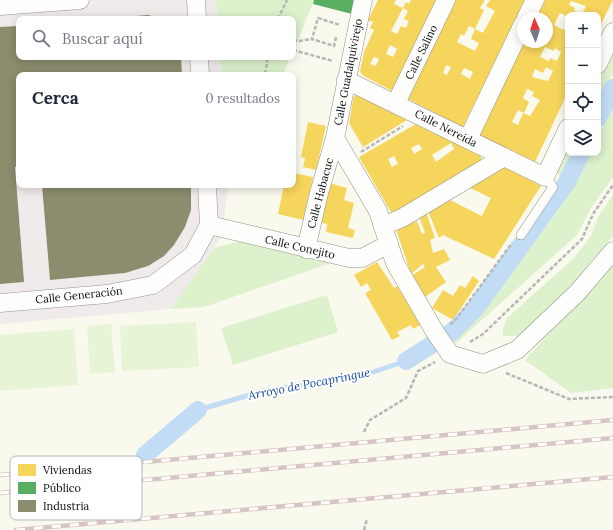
<!DOCTYPE html>
<html lang="es">
<head>
<meta charset="utf-8">
<style>
	body { margin:0; font-family:Lora,serif; background:#f6f6f7; color:#1f2937 }
	.controls { position:absolute; right:12px; top:12px; display:grid; overflow:hidden; border-radius:8px; box-shadow:0 2px 10px #0003 }
	.controls button { width:36px; height:36px; display:grid; place-items:center; padding:0; border:0; border-bottom:1px solid #e0e1e3; background:#fff; color:#1f2937; font:20px sans-serif }
	.compass { position:absolute; left:517px; top:12px; width:36px; height:36px; border-radius:50%; background:#fff; box-shadow:0 2px 10px #0003; rotate:357deg }
	.list { margin:0; padding:0; list-style:none }
	h2 { display:flex; justify-content:space-between; align-items:center; height:52px; margin:0; padding:0 16px; font-size:17px }
	h2 small { font-size:13px; font-weight:400; color:#747a83 }
	.icon { flex:none; width:22px; height:22px; fill:none; stroke:currentColor; stroke-width:2; stroke-linecap:round; stroke-linejoin:round }
	.map { position:relative; flex:none; width:613px; height:530px; overflow:hidden }
	.search { position:absolute; background:#fff; box-shadow:0 2px 10px #0003; left:16px; top:16px; width:280px; height:44px; display:flex; align-items:center; gap:10px; box-sizing:border-box; padding:0 14px; border-radius:8px; color:#747a83; font-size:15px }
	.panel { position:absolute; background:#fff; box-shadow:0 2px 10px #0003; left:16px; top:72px; width:280px; height:116px; border-radius:8px }
	.map>svg:first-child { display:block }
</style>
</head>
<body>
<div class="map">
<svg width="613" height="530" viewBox="0 0 613 530">
	<rect width="100%" height="100%" fill="#f9f9ed"/>
	<!-- industrial -->
	<polygon fill="#f1eaeb" points="0,0 216,0 217,19 19,19 19,57 220,57 222,75 19,75 19,185 228,185 222,236 171,309 0,324"/>
	<!-- green -->
	<g fill="#dcf1cc">
		<polygon points="216,0 314,0 293,52 293,19 217,19"/>
		<polygon points="613,48 613,73 598,103 598,79"/>
		<polygon points="220,57 290,57 283,75 222,75"/>
		<polygon points="613,106 613,177 591,208 577,235 455,344 452,338 484,309 559,209 579,177 590,153 598,153 598,137"/>
		<polygon points="568,141 568,153 574,153 561,178 554,169"/>
		<polygon points="613,195 613,236 544,316 518,336 503,336 503,330 507,318 574,258 591,236 598,217"/>
		<polygon points="242,241 331,263 204,307 171,309 214,248"/>
		<polygon points="613,263 613,388 571,393 525,360"/>
		<polygon points="327,295 338,332 233,365 221,328"/>
	</g>
	<!-- pitch -->
	<g fill="#e7f5d6">
		<polygon points="196,322 199,367 122,371 120,326"/>
		<polygon points="111,324 115,372 90,374 87,326"/>
		<polygon points="74,329 78,385 0,391 0,335"/>
	</g>
	<!-- homes -->
	<g fill="#f6d55c" fill-rule="evenodd">
		<path d="M378,0H396L394,4L403,8L391,31L397,34L401,26L406,28L409,21L404,19L408,11L403,8L406,2L409,4L411,0H436L392,91L362,75L360,71L364,52L374,30L370,28L373,22L368,20ZM390,45L397,49L393,57L386,54ZM374,57L379,59L376,66L370,64Z"/>
		<path d="M456,0H485L480,8L484,10L475,29L469,26L464,36L461,34L457,42L475,51L479,43L471,39L475,29L483,33L495,11L486,6L490,0H526L463,127L408,99L425,64L423,63L432,44L434,45ZM446,65L451,67L447,75L443,73ZM464,68L473,72L470,79L461,74Z"/>
		<path d="M545,0H613L598,30V15H568V17L560,13L554,25L564,30L565,28L568,29V92L535,162L479,135L524,42H547V18H536ZM571,1L586,6L582,14L574,11L575,8L569,5ZM545,47L554,51L555,48L561,52L557,61L550,58L549,61L540,57ZM546,67L553,71L548,81L532,77L535,69L543,73ZM527,89L534,92L532,96L540,100L530,116L523,113L518,125L512,122L518,110L524,113L529,102L523,98Z"/>
		<polygon points="357,95 407,120 363,147 349,123 354,96"/>
		<polygon points="308,122 326,126 316,170 303,167 305,158 301,157"/>
		<path d="M416,124L481,156V163L392,214L359,157ZM451,143L454,149L436,162L432,155ZM419,144L422,149L414,154L411,148ZM394,156L398,164L392,167L388,159Z"/>
		<polygon points="503,166 541,186 494,259 443,235 439,238 428,211 448,199 482,216 491,198 468,187"/>
		<polygon points="293,173 313,177 303,220 278,214 284,185 293,185"/>
		<polygon points="329,183 347,188 344,200 354,203 348,228 355,230 353,238 326,232 327,224 319,222"/>
		<polygon points="426,212 435,238 430,240 433,253 444,249 450,260 436,267 446,282 425,297 411,276 425,267 423,264 411,274 396,229 417,221 422,234 425,233 419,216"/>
		<polygon points="377,262 394,288 397,286 401,292 420,325 413,329 411,325 397,332 400,336 392,340 365,293 371,290 367,283 361,287 354,275"/>
		<polygon points="473,276 479,281 453,320 432,308 443,290 453,296 460,285 465,288"/>
	</g>
	<!-- public -->
	<polygon fill="#5aae61" points="314,0 355,0 352,14 313,4"/>
	<!-- industry -->
	<g fill="#8c8c6e">
		<polygon points="148,15 163,19 112,19 112,18"/>
		<polygon points="19,26 19,57 181,57 182,75 19,75 19,166 15,167 24,282 0,284 0,27"/>
		<polygon points="42,185 191,185 191,210 185,227 174,245 164,256 148,266 125,273 50,280"/>
	</g>
	<g fill="none" stroke-linecap="round" stroke-linejoin="round">
		<!-- stream -->
		<polyline stroke="#c2dcf5" stroke-width="5" points="198,410 263,391 364,375 406,361"/>
		<!-- canal -->
		<g stroke="#c2dcf5" stroke-width="18">
			<polyline points="598,118 613,88"/>
			<polyline points="406,361 453,331 475,309 567,182 581,153"/>
			<polyline points="145,455 198,410"/>
		</g>
		<!-- lane casing -->
		<g stroke="#92928c" stroke-width="10">
			<polyline id="lane" points="521,235 553,187 545,177"/>
		</g>
		<!-- street casing -->
		<g stroke="#92928c" stroke-width="19">
			<g id="street">
				<polyline points="196,0 197,19"/>
				<polyline points="363,0 335,138 378,211 395,263 435,332 450,354 483,364 517,350 577,293 613,251"/>
				<polyline points="0,6 80,0"/>
				<polyline points="526,18 535,0"/>
				<polyline points="199,57 200,75"/>
				<polyline points="598,64 613,32"/>
				<polyline points="346,80 545,177 568,128"/>
				<polyline points="396,103 446,0"/>
				<polyline points="468,139 523,24"/>
				<polyline points="209,225 349,258 362,258 389,244"/>
				<polyline points="383,226 402,218 504,157"/>
				<polyline points="306,249 319,193 335,138"/>
				<polyline points="0,303 107,294 153,285 193,255 209,225 207,185"/>
			</g>
		</g>
		<!-- path -->
		<g stroke="#b7b7b5" stroke-width="2.5" stroke-dasharray="4 2" stroke-linecap="butt">
			<polyline points="278,19 287,0"/>
			<polyline points="336,37 334,46 312,39 318,18 340,25"/>
			<polyline points="293,40 299,41 312,39"/>
			<polyline points="293,50 333,61"/>
			<polyline points="265,74 268,57"/>
			<polyline points="361,152 403,126"/>
			<polyline points="450,324 454,322 512,243"/>
			<polyline points="470,342 483,334 582,239 593,214 613,185"/>
			<polyline points="506,373 569,399 613,397"/>
			<polyline points="364,432 370,420 406,398 418,371 435,362"/>
			<polyline points="364,530 367,519"/>
		</g>
		<!-- lane -->
		<use href="#lane" stroke="#fefefc" stroke-width="9"/>
		<!-- street -->
		<use href="#street" stroke="#fefefc" stroke-width="18"/>
		<!-- rail casing -->
		<g stroke="#d6c5c2" stroke-width="4.5">
			<g id="rail">
				<polyline points="0,475 613,420"/>
				<polyline points="0,493 613,438"/>
				<polyline points="16,530 613,477"/>
			</g>
		</g>
		<!-- rail -->
		<use href="#rail" stroke="#fff" stroke-width="3" stroke-dasharray="9" stroke-linecap="butt"/>
	</g>
	<g text-anchor="middle" stroke-width="4" stroke-linejoin="round" paint-order="stroke">
		<!-- street labels -->
		<g font-size="11" fill="#0a0a0a" stroke="#fff">
			<text transform="translate(421 52) rotate(-64)" y="4">Calle Salino</text>
			<text transform="translate(348 72) rotate(-79)" y="4">Calle Guadalquivirejo</text>
			<text transform="translate(446 128) rotate(27)" y="4">Calle Nereida</text>
			<text transform="translate(320 193) rotate(-75)" y="4">Calle Habacuc</text>
			<text transform="translate(300 247) rotate(13)" y="4">Calle Conejito</text>
			<text transform="translate(79 295) rotate(-6)" y="4">Calle Generación</text>
		</g>
		<!-- water labels -->
		<g font-size="12" font-style="italic" fill="#104a9f" stroke="#fff">
			<text transform="translate(309 384) rotate(-11)" y="4">Arroyo de Pocapringue</text>
		</g>
	</g>
	<!-- legend -->
	<rect x="10" y="456" width="132" height="64" rx="6" fill="#fff" stroke="#b6b6b6" stroke-width="1"/>
	<rect x="18" y="464" width="18" height="12" fill="#f6d55c"/>
	<rect x="18" y="482" width="18" height="12" fill="#5aae61"/>
	<rect x="18" y="500" width="18" height="12" fill="#8c8c6e"/>
	<g font-size="11" fill="#0a0a0a">
		<text x="43" y="474">Viviendas</text>
		<text x="43" y="492">Público</text>
		<text x="43" y="510">Industria</text>
	</g>
</svg>
<div class="controls">
<button>+</button>
<button>−</button>
<button><svg class="icon" aria-label="locate" viewBox="0 0 24 24"><circle cx="12" cy="12" r="6"/><path d="M12 2v4M12 18v4M2 12h4M18 12h4"/></svg></button>
<button><svg class="icon" aria-label="layers" viewBox="0 0 24 24"><path d="M12 4l9 5-9 5-9-5zM3 14l9 5 9-5"/></svg></button>
</div>
<svg class="compass" viewBox="-18 -18 36 36"><path d="M0-13l5 13h-10z" fill="#e53935"/><path d="M0 13l5-13h-10z" fill="#747a83"/></svg>
<div class="search"><svg class="icon" aria-label="search" viewBox="0 0 24 24"><circle cx="10" cy="10" r="6"/><path d="M15 15l6 6"/></svg>Buscar aquí</div>
<section class="panel">
<h2>Cerca<small>0 resultados</small></h2>
<ul class="list">
</ul>
</section>
</div>
</body>
</html>
